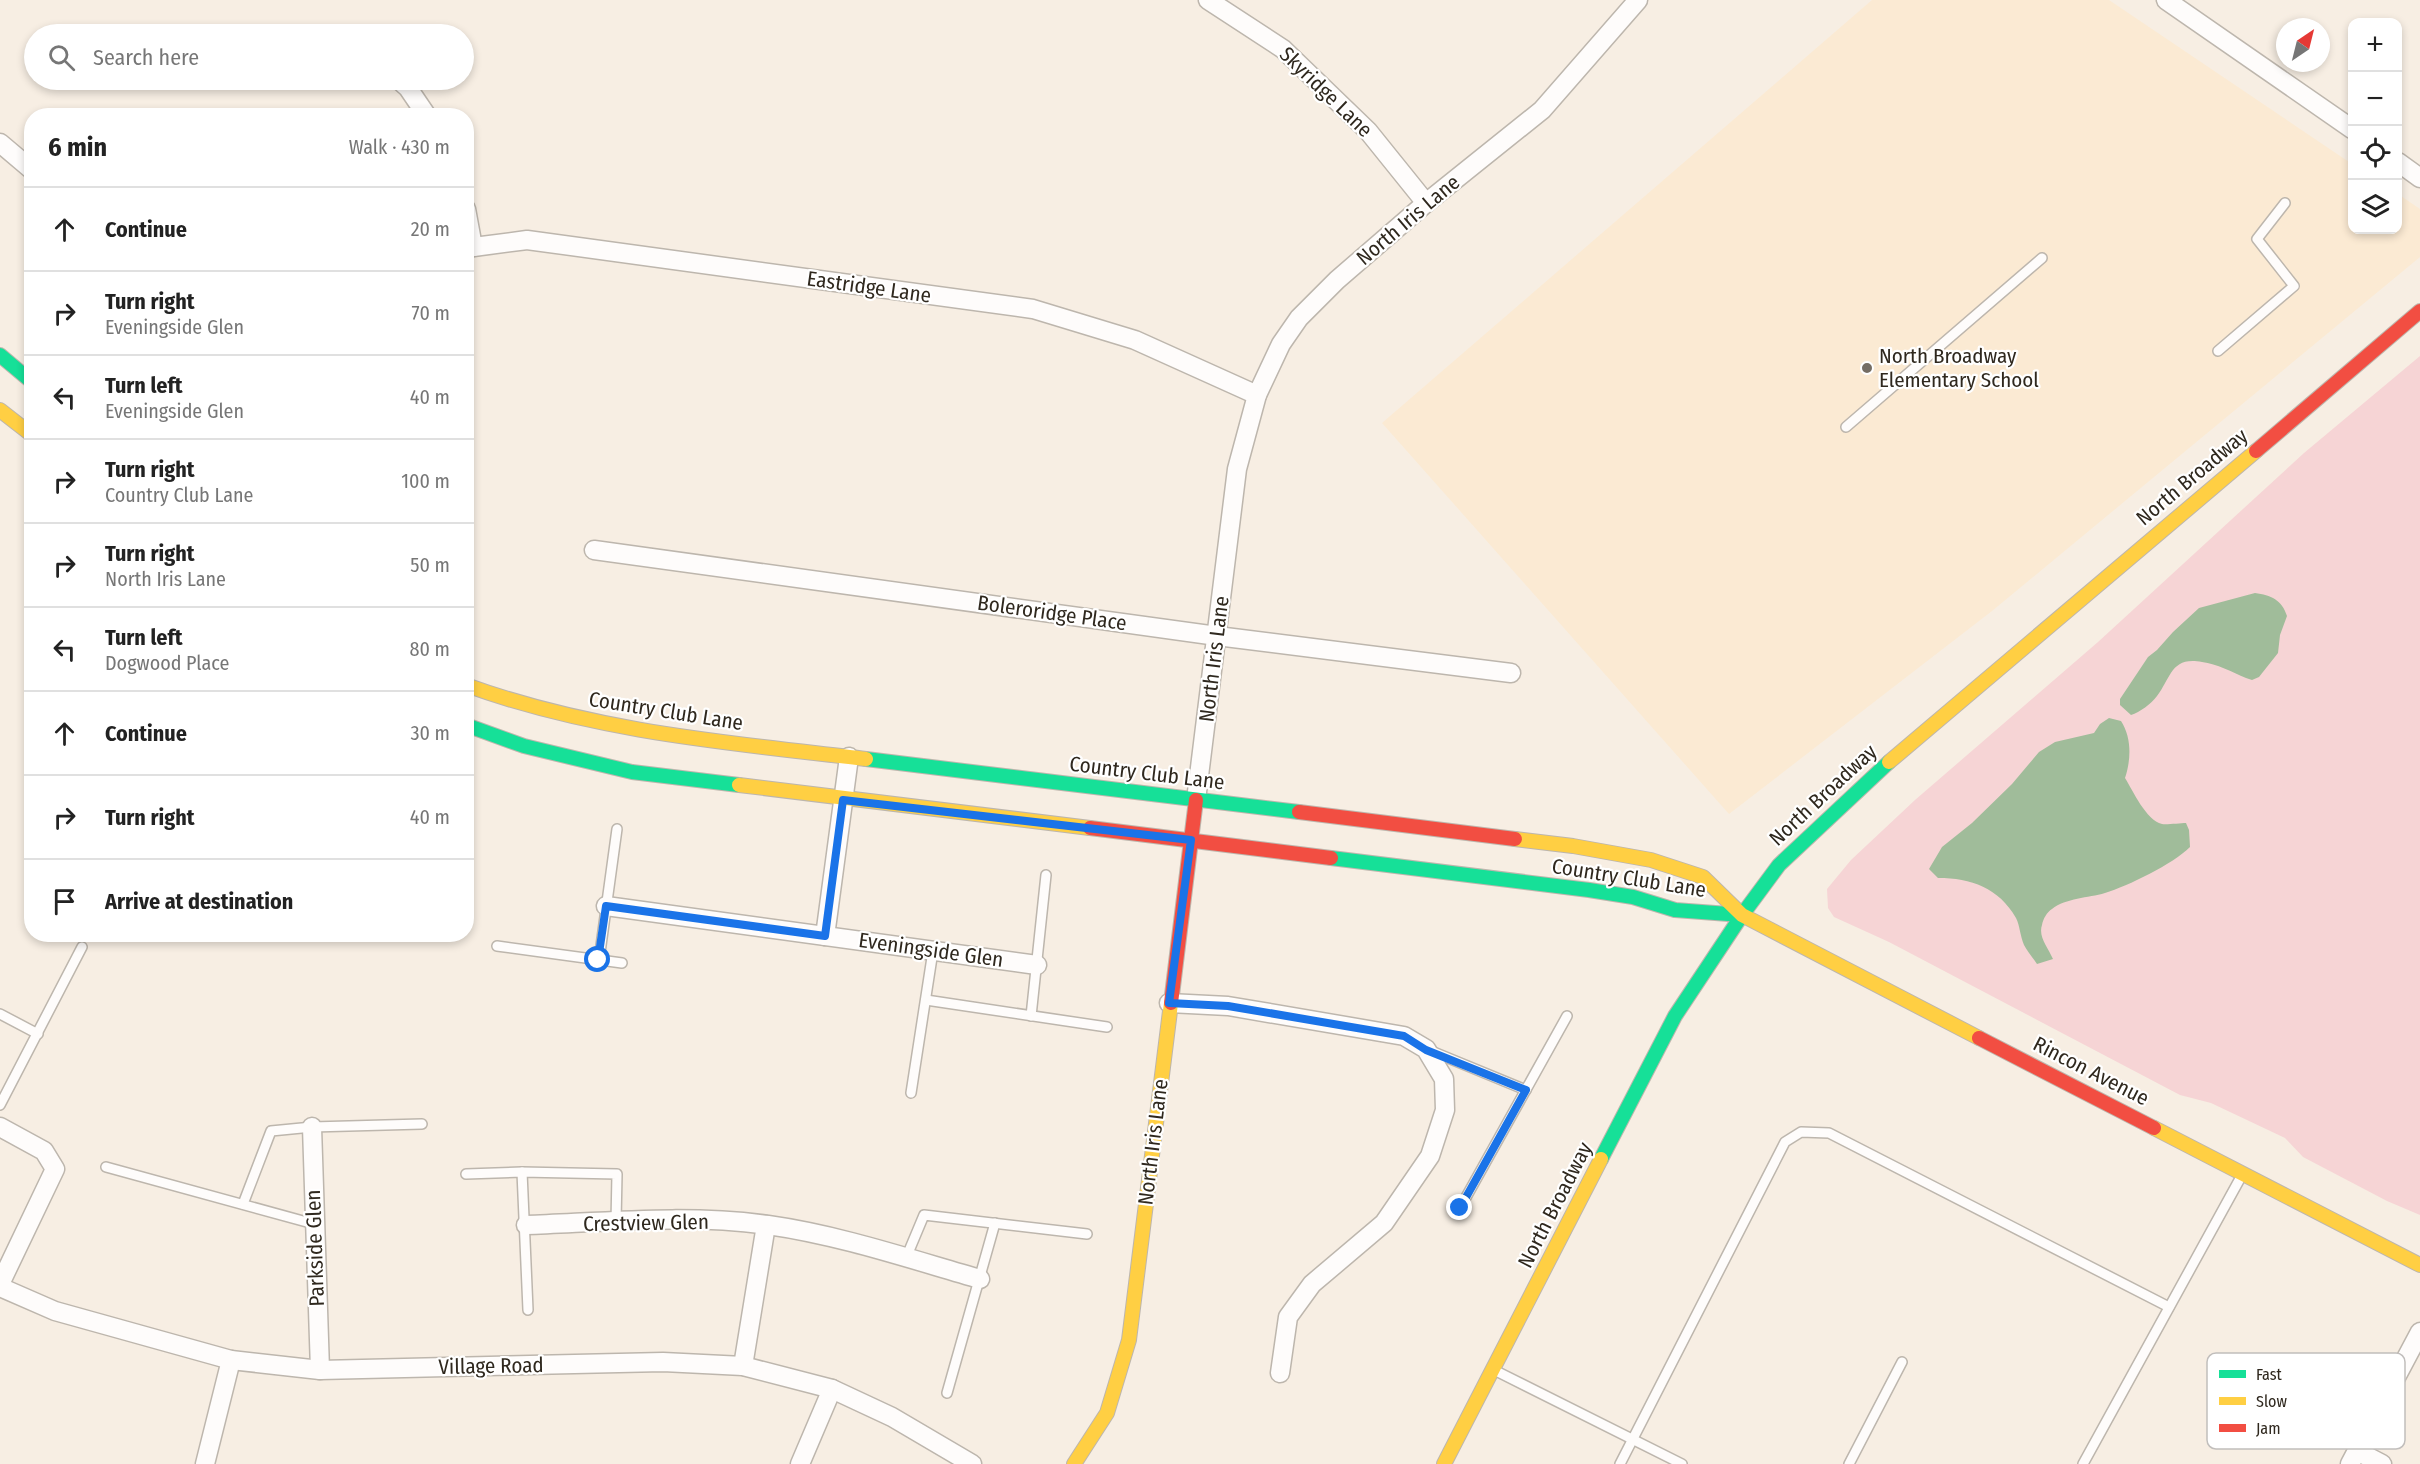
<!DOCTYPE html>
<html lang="en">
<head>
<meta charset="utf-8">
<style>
	body { margin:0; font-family:"Fira Sans Condensed",sans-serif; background:#f2f2f2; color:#222 }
	.controls { position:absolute; right:18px; top:18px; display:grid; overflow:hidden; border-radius:12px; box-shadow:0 3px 9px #0003 }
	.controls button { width:54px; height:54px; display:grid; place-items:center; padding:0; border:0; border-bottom:2px solid #e0e0e0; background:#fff; color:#222; font:30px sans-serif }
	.compass { position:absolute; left:2276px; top:18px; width:54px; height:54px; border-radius:50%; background:#fff; box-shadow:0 3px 9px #0003; rotate:35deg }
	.stop { position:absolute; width:18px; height:18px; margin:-14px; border:4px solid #1a73e8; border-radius:50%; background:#fff }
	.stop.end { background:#1a73e8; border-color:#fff; box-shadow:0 2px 6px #0008 }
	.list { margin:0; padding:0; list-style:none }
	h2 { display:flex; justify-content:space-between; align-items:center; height:78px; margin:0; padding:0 24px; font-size:26px }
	h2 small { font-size:20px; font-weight:400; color:#767676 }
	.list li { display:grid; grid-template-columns:39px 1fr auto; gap:18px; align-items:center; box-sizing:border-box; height:84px; padding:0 24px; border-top:2px solid #e0e0e0 }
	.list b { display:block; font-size:22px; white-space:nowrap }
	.list p { margin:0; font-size:20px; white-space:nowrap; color:#767676 }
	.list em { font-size:20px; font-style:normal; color:#767676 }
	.icon { flex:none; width:33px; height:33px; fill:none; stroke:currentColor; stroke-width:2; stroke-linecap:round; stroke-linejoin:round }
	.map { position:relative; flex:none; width:2420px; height:1464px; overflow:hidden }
	.search { position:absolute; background:#fff; box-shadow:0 3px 9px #0003; left:24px; top:24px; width:450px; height:66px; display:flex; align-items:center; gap:15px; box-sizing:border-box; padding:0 21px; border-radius:33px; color:#767676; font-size:22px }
	.panel { position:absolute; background:#fff; box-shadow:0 3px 9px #0003; left:24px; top:108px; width:450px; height:834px; border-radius:24px }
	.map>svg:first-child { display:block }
</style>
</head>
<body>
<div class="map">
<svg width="2420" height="1464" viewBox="0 0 2420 1464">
	<rect width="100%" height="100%" fill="#f7eee3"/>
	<!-- built -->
	<polygon fill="#fbead3" points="1872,0 2109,0 2352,164 2352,230 2398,230 2398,194 2420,209 2420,257 1992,611 1729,814 1382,423"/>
	<!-- green -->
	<polygon fill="#f6d4d5" points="2420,356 2420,1215 2387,1201 2303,1157 2285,1138 2211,1103 2180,1095 1889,942 1834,917 1828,908 1827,889 1851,860 1915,800 2098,642 2304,453"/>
	<!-- water -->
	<g fill="#a0bc9a">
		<path d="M2255,593C2271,595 2282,600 2287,616L2280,635L2278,653L2259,677L2252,680L2246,678C2232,672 2217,664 2202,662C2171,656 2171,678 2157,696C2151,704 2140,712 2131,715L2120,705V699L2148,657L2157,650L2173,632L2199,608Z"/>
		<path d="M2109,718L2121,721C2132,738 2131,760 2125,778C2133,791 2146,820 2162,824C2166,825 2180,823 2186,823L2189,830L2190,847C2173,864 2128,886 2105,893C2088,898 2066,898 2052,909C2047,912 2043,919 2042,925C2038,937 2048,947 2053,959L2037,964C2033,958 2027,951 2024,945C2020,936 2020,926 2016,918C1999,888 1971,878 1938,878L1929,869L1942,847L1972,823L2012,784L2039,752L2055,742L2094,733L2100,724Z"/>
	</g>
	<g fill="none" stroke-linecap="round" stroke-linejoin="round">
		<!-- lane casing -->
		<g stroke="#bdb6ad" stroke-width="12">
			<g id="lane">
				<polyline points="2218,351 2294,286 2257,239 2285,203"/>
				<polyline points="1846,427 2042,258"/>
				<polyline points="497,946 622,963"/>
				<polyline points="599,960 617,829"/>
				<polyline points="926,1000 1107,1027"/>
				<polyline points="0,1014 38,1034"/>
				<polyline points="1031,1016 1046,875"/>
				<polyline points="1431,1051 1526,1090"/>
				<polyline points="911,1093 933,951"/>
				<polyline points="0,1105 82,947"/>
				<polyline points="106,1167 314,1224"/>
				<polyline points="522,1172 528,1310"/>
				<polyline points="466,1174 522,1172 617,1174 616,1222"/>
				<polyline points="243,1204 271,1131 312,1127 422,1124"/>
				<polyline points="1460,1208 1567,1016"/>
				<polyline points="906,1258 924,1215 1087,1234"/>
				<polyline points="1496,1371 1682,1464"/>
				<polyline points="947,1393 995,1223"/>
				<polyline points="1620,1464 1785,1142 1801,1132 1829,1133 2169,1307"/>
				<polyline points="1849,1464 1902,1362"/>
				<polyline points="2083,1464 2242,1175"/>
			</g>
		</g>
		<!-- street casing -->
		<g stroke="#bdb6ad" stroke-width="21">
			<g id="street">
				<polyline points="1208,0 1283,49 1368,131 1426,203"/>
				<polyline points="2166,0 2352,129"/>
				<polyline points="399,80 408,88 427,116"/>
				<polyline points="0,143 32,170"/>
				<polyline points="2398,162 2420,178"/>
				<polyline points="466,209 473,247"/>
				<polyline points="466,248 527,240 1033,309 1135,340 1257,395"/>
				<polyline points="594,550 1217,636 1511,673"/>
				<polyline points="1196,800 1237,469 1257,395 1281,344 1299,318 1337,280 1426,203 1542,110 1638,0"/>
				<polyline points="606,906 1037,965"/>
				<polyline points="825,936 849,757"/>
				<polyline points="1169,1003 1228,1006 1404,1036 1426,1049 1444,1079 1445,1110 1430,1156 1384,1223 1312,1284 1288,1317 1280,1373"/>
				<polyline points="0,1127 44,1151 55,1169 0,1284"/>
				<polyline points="312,1127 320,1370"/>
				<path d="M526,1225C606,1222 689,1214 768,1225C839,1235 910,1259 980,1279"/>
				<polyline points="0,1287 55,1311 231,1360 320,1370 663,1362 743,1366 832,1389 892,1417 972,1464"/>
				<polyline points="743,1366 766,1225"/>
				<polyline points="2357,1451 2382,1464"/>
				<polyline points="205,1464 231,1360"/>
				<polyline points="800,1464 832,1389"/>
				<polyline points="2350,1464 2420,1332"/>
			</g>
		</g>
		<!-- fast casing -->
		<g stroke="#bdb6ad" stroke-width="16">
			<g id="fast">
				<polyline points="0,355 32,382"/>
				<polyline points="466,725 524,746 632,772 739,785"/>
				<polyline points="866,759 1299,812"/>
				<polyline points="1331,858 1589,890 1633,897 1675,910 1742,915"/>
				<polyline points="1601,1159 1675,1016 1742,915 1779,865 1889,762"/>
			</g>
		</g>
		<!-- slow casing -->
		<g stroke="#bdb6ad" stroke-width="16">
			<g id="slow">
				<polyline points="0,410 32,435"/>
				<path d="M466,685C595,732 731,743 866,759"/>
				<polyline points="1889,762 2256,451"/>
				<polyline points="739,785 1090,828"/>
				<polyline points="1515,839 1573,846 1651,860 1703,877 1742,915 1979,1038"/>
				<polyline points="2154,1128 2420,1265"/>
				<polyline points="1074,1464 1107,1413 1129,1340 1171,1003"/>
				<polyline points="1444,1464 1601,1159"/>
			</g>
		</g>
		<!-- jam casing -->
		<g stroke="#bdb6ad" stroke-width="16">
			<g id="jam">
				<polyline points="2256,451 2420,311"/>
				<polyline points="1299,812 1515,839"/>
				<polyline points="1090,828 1331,858"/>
				<polyline points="1171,1003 1196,800"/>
				<polyline points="1979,1038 2154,1128"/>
			</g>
		</g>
		<!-- lane -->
		<use href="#lane" stroke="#fefcfb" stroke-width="9"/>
		<!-- street -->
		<use href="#street" stroke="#fefcfb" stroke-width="18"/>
		<!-- fast -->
		<use href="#fast" stroke="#16e098" stroke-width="14"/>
		<!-- slow -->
		<use href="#slow" stroke="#ffcf43" stroke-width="14"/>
		<!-- jam -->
		<use href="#jam" stroke="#f24e42" stroke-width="14"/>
	</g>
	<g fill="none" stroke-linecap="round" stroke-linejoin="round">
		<!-- route -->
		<polyline stroke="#1a73e8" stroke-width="8" points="598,960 606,906 825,936 843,800 1191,840 1169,1003 1228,1006 1404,1036 1426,1050 1526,1090 1460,1208"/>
	</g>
	<!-- markers -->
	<circle fill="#756d63" stroke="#fff" stroke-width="2" cx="1867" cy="368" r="6"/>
	<g text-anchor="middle" stroke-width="4.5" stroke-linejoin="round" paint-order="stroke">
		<!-- street labels -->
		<g font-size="21" fill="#2f281e" stroke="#fff">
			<text transform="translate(1326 92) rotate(44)" y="7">Skyridge Lane</text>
			<text transform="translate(1408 220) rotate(-40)" y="7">North Iris Lane</text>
			<text transform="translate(869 287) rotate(8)" y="7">Eastridge Lane</text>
			<text transform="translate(2192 477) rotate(-40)" y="7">North Broadway</text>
			<text transform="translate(1052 613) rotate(8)" y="7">Boleroridge Place</text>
			<text transform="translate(1214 659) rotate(-83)" y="7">North Iris Lane</text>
			<text transform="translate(666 711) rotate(9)" y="7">Country Club Lane</text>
			<text transform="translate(1147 773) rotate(7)" y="7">Country Club Lane</text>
			<text transform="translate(1823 795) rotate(-43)" y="7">North Broadway</text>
			<text transform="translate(1629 878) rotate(9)" y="7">Country Club Lane</text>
			<text transform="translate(931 950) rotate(8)" y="7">Eveningside Glen</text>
			<text transform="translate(2091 1071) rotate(27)" y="7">Rincon Avenue</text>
			<text transform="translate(1153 1142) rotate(-83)" y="7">North Iris Lane</text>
			<text transform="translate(1555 1205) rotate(-63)" y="7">North Broadway</text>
			<text transform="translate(646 1223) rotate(-1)" y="7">Crestview Glen</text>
			<text transform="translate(315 1248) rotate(-92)" y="7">Parkside Glen</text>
			<text transform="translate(491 1366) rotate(-1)" y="7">Village Road</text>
		</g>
		<!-- poi labels -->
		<g font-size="21" fill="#2f281e" stroke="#fff" text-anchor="start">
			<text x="1879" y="363">North Broadway<tspan x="1879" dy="24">Elementary School</tspan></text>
		</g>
	</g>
	<!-- legend -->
	<rect x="2207" y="1353" width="198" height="96" rx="9" fill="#fff" stroke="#c1bebc" stroke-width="1.5"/>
	<rect x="2219" y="1370" width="27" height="8" fill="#16e098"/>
	<rect x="2219" y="1397" width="27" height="8" fill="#ffcf43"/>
	<rect x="2219" y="1424" width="27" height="8" fill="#f24e42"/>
	<g font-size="16" fill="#2f281e">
		<text x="2256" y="1380">Fast</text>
		<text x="2256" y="1407">Slow</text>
		<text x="2256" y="1434">Jam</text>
	</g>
</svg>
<div class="controls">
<button>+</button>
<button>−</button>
<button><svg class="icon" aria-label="locate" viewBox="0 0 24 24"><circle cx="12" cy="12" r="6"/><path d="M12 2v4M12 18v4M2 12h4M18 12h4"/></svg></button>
<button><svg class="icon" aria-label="layers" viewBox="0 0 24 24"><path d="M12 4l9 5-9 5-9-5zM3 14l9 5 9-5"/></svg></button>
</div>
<svg class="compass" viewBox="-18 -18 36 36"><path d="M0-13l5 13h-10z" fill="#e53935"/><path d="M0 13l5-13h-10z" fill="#767676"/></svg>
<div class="stop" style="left:598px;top:960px"></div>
<div class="stop end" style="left:1460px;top:1208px"></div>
<div class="search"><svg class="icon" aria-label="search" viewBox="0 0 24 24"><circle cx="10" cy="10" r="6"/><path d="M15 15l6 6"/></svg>Search here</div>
<section class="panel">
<h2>6 min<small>Walk · 430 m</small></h2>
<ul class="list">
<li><svg class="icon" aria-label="ahead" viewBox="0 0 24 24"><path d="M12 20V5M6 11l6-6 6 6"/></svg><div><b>Continue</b></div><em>20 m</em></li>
<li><svg class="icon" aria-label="right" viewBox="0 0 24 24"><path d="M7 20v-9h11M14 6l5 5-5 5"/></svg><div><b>Turn right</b><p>Eveningside Glen</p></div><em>70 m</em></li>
<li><svg class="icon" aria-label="left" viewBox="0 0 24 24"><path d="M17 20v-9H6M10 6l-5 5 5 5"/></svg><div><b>Turn left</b><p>Eveningside Glen</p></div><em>40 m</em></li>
<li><svg class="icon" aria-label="right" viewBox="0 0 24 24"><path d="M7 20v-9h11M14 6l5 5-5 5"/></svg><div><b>Turn right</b><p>Country Club Lane</p></div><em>100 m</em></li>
<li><svg class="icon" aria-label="right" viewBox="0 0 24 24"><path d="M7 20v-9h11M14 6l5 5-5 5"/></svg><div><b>Turn right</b><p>North Iris Lane</p></div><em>50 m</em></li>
<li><svg class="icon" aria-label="left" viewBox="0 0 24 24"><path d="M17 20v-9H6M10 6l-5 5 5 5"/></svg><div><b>Turn left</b><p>Dogwood Place</p></div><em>80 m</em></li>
<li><svg class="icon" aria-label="ahead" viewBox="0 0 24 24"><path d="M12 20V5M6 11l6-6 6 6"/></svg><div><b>Continue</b></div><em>30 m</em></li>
<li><svg class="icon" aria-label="right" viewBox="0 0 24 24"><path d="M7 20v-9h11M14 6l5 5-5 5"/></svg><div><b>Turn right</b></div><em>40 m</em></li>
<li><svg class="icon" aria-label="arrive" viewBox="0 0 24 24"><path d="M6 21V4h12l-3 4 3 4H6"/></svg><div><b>Arrive at destination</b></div></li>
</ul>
</section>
</div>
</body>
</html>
